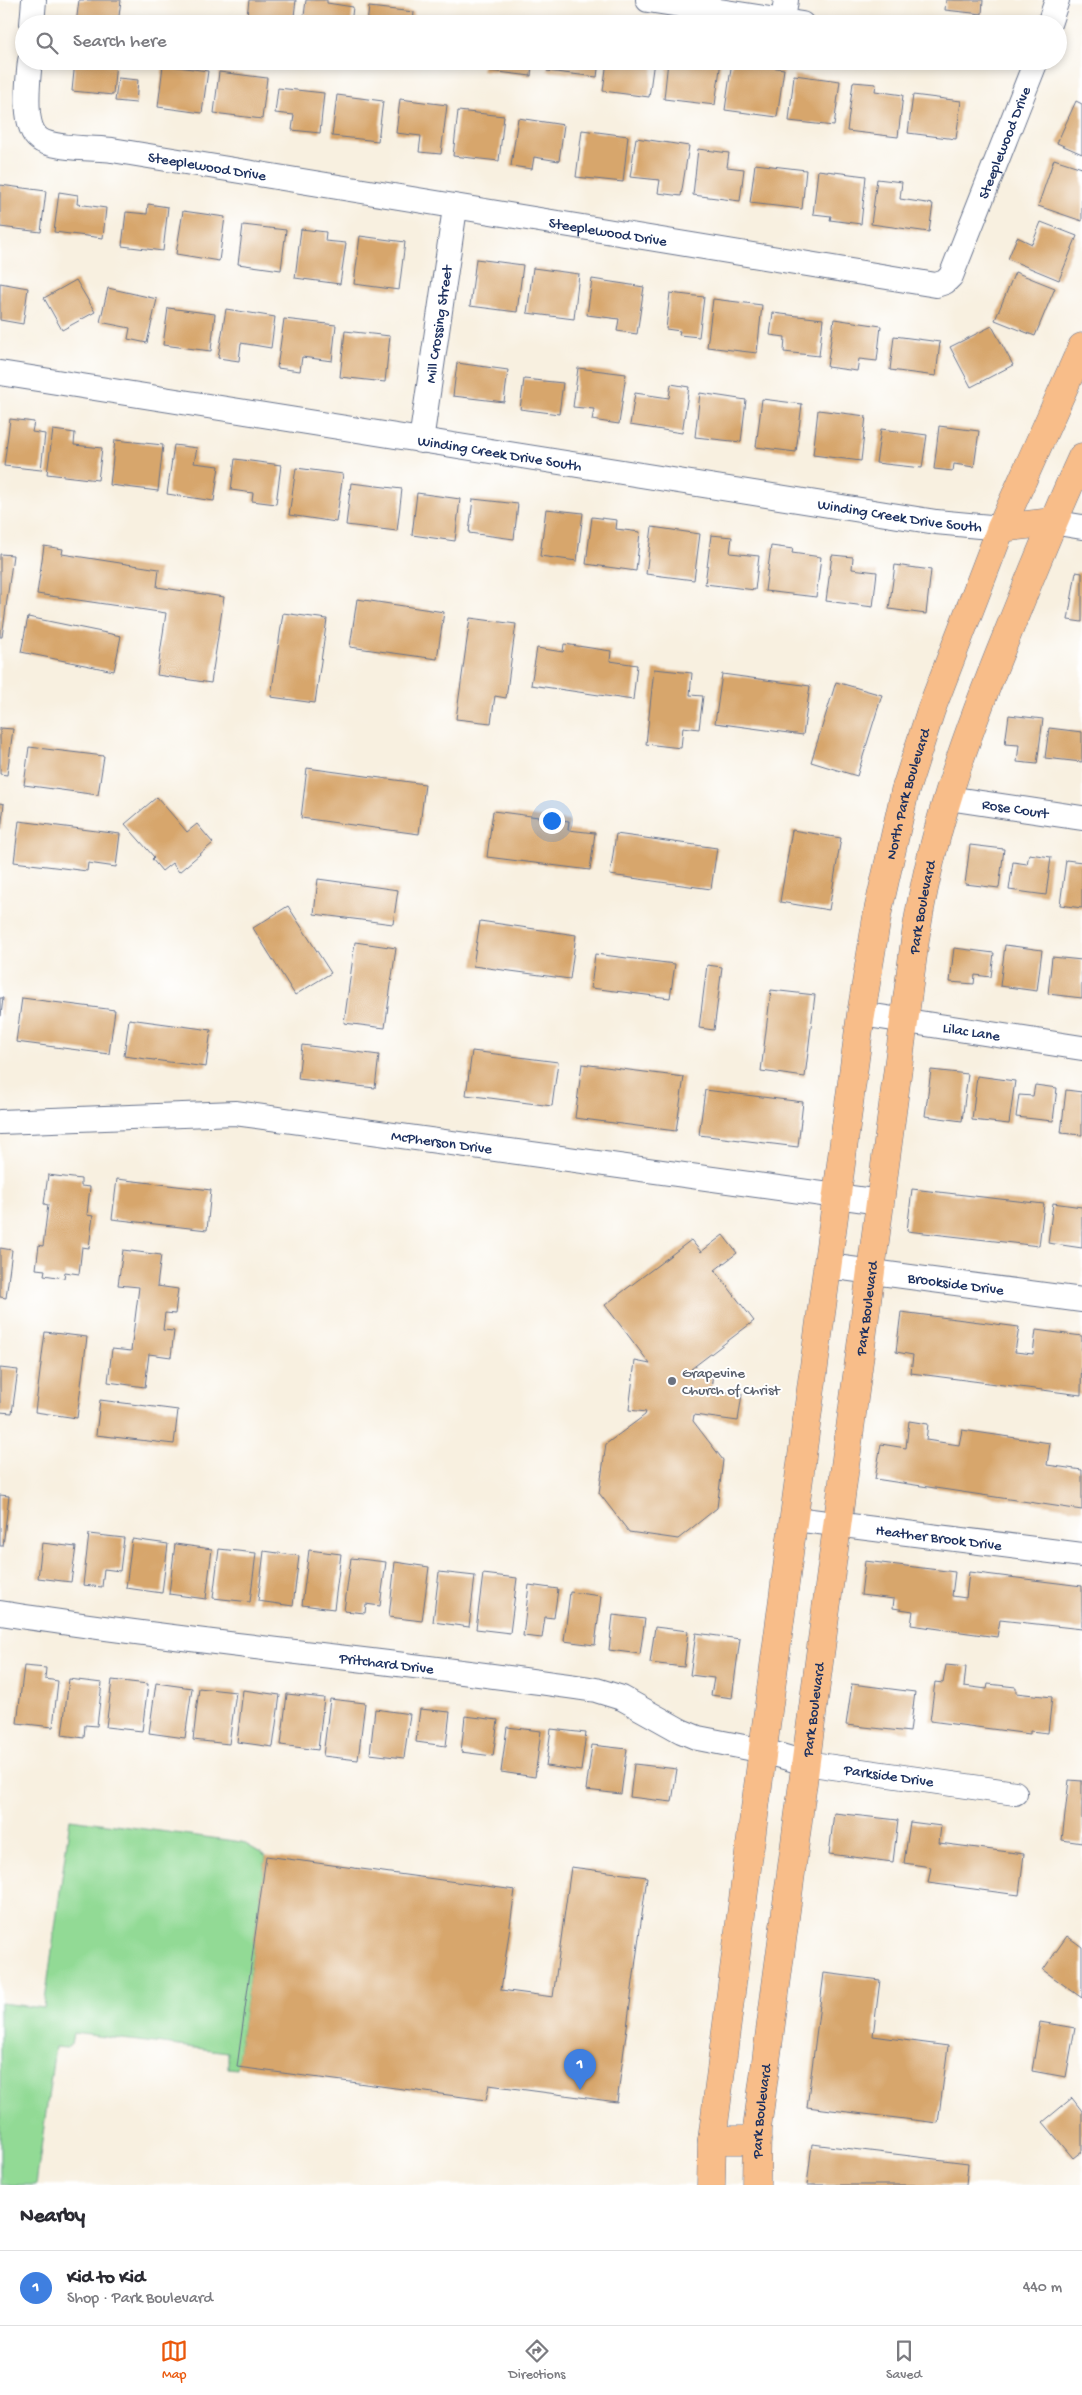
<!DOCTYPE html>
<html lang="en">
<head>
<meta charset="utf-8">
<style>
	body { margin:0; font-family:"Gochi Hand",sans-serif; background:#f2f2f3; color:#2b2b33 }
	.you { position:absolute; left:551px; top:820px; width:18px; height:18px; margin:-12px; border:4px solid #fff; border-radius:50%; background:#1a73e8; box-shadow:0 0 0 8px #1a73e833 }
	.badge { display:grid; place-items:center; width:32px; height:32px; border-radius:50%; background:#ea580c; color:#fff; font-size:16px; font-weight:700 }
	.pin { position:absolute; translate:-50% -41px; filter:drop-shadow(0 1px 2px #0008) }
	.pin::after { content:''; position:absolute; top:26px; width:18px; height:15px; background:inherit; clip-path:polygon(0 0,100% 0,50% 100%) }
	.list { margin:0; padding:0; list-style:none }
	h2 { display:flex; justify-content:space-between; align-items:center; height:65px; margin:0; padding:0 20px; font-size:21px }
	h2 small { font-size:16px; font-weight:400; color:#7c7c81 }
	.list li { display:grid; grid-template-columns:32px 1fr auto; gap:15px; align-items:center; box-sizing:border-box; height:75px; padding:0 20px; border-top:1px solid #e1e1e2 }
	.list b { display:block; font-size:19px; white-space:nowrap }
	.list p { margin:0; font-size:16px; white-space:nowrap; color:#7c7c81 }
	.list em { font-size:16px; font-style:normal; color:#7c7c81 }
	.icon { flex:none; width:28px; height:28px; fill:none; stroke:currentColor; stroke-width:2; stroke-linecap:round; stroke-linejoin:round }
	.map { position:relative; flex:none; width:1082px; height:2185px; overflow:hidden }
	.search { position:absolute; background:#fff; box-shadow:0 2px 8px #0003; left:15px; right:15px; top:15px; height:55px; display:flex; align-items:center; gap:12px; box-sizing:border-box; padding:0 18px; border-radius:28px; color:#7c7c81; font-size:19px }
	.sheet { height:140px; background:#fff }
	nav { display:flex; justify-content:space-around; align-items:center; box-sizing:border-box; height:70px; border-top:1px solid #e1e1e2; background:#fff; font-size:14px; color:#7c7c81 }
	nav a { display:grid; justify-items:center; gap:2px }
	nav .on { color:#ea580c }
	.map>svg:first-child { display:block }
</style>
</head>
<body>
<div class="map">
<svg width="1082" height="2185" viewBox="0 0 1082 2185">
	<rect width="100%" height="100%" fill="#fff"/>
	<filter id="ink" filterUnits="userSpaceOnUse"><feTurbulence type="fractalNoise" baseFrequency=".02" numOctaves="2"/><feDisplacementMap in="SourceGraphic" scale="10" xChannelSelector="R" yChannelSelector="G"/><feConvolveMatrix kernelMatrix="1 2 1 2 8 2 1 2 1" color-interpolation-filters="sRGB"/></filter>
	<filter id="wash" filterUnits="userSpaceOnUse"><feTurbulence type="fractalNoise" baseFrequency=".0096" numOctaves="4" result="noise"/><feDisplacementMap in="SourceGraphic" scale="20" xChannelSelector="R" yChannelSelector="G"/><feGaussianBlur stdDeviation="1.12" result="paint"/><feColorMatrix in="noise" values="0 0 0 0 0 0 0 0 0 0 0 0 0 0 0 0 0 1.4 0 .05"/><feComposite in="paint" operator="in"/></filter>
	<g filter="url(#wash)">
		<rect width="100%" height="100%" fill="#f8f0e0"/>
		<!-- green -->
		<polygon fill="#92da95" stroke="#56847a" points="70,1819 242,1842 266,1856 237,2069 228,2068 228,2052 73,2033 71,2044 67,2048 55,2047 36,2185 0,2185 0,2003 44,2008"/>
		<g id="blocks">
			<!-- building -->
			<g fill="#d7a66c">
				<polygon points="79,0 121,0 118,24 76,24"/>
				<polygon points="249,0 296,0 293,24 246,24"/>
				<polygon points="306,0 327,0 327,3 353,7 351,24 303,24"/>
				<polygon points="946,0 983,0 982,14 945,10"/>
				<polygon points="369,7 414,12 413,24 367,24"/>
				<polygon points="75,61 116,61 113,95 72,91"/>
				<polygon points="483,61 532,61 531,76 482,70"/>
				<polygon points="549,61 599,61 597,77 547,71"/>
				<polygon points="607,61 654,61 649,97 603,91"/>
				<polygon points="668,61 721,61 715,105 664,99"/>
				<polygon points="732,61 784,69 777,117 725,110"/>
				<polygon points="163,65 208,71 202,113 158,107"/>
				<polygon points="219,72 267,78 262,119 214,113"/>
				<polygon points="794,75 840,81 834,126 789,121"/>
				<polygon points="118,78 138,80 136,103 115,101"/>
				<polygon points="853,82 876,84 875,91 903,95 898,137 847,131"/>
				<polygon points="278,88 324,93 320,133 292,130 294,115 275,113"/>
				<polygon points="337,95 383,101 378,141 332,136"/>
				<polygon points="913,95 961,101 956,139 908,133"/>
				<polygon points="400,99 447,105 441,154 419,152 421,136 396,133"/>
				<polygon points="1076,101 1082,104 1082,154 1057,143"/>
				<polygon points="458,111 504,116 499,161 453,156"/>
				<polygon points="518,118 564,125 559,161 534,157 532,169 511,166"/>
				<polygon points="582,130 628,136 623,182 576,177"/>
				<polygon points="636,138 689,146 681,196 658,193 660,180 630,177"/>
				<polygon points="698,149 729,153 727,167 744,169 740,201 693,195"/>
				<polygon points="1054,159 1082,168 1082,221 1038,206"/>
				<polygon points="755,164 806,170 802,209 750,203"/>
				<polygon points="818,170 866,176 861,224 830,220 831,216 813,214"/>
				<polygon points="877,179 902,182 900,199 933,204 929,232 871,224"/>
				<polygon points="0,185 46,191 41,232 0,227"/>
				<polygon points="59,192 78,195 77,204 106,208 103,238 54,232"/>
				<polygon points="148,204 168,207 163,251 122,246 126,212 147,214"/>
				<polygon points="183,211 225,217 219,261 176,254"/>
				<polygon points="1041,222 1077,236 1059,280 1008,259 1017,237 1032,244"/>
				<polygon points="243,225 286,230 281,270 238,264"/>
				<polygon points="301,229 326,232 325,241 346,243 340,284 295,278"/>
				<polygon points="360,236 405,242 399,290 354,284"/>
				<polygon points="476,259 523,265 517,312 470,306"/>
				<polygon points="533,268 579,274 574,319 527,313"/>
				<polygon points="1015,272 1055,288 1035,336 995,320"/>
				<polygon points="592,279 644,287 637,334 617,331 619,319 587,315"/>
				<polygon points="76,280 95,312 62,330 44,298"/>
				<polygon points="0,283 28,288 23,324 0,320"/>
				<polygon points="108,288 157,299 147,343 128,339 130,328 100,322"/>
				<polygon points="670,293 704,297 699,337 679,335 680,331 666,329"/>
				<polygon points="713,299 762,305 757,353 707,347"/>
				<polygon points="168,308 215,314 211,351 163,345"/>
				<polygon points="226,309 275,317 271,348 241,343 239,361 218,358"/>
				<polygon points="773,313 823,319 819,356 784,352 785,337 770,335"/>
				<polygon points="284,319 336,325 332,361 302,357 300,371 277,368"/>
				<polygon points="834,319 881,326 877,361 859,359 857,371 827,367"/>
				<polygon points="992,326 1013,365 971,387 950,347"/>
				<polygon points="345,331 390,336 385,382 340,377"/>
				<polygon points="894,336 940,342 936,376 890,370"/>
				<polygon points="457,363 508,370 504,402 453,396"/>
				<polygon points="578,368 626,374 619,424 592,420 594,409 573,407"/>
				<polygon points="524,379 563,383 559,414 520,409"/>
				<polygon points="671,384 689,387 682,433 630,425 635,393 669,398"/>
				<polygon points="700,393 746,400 741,442 695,437"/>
				<polygon points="762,399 802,404 796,452 756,447"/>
				<polygon points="818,410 866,416 861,461 813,455"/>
				<polygon points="10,419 34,422 32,432 45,434 41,470 4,466"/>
				<polygon points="939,426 979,431 974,467 954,464 953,471 934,469"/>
				<polygon points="881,429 927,435 922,468 876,463"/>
				<polygon points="53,430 75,433 74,445 102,448 98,480 47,474"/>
				<polygon points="115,440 163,445 158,491 110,485"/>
				<polygon points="174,445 197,448 194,463 219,466 214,501 167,494"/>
				<polygon points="235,459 281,465 276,504 252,501 253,493 231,490"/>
				<polygon points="296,468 343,474 336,522 289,515"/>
				<polygon points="351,483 402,489 397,531 346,525"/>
				<polygon points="417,493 460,499 455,541 412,535"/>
				<polygon points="473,499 518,504 514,539 469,533"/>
				<polygon points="546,509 583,513 577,561 540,556"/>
				<polygon points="592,517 617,520 616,529 640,532 636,571 586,564"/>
				<polygon points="652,527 700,534 694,580 646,574"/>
				<polygon points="711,535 732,537 730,553 759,556 755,590 705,584"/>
				<polygon points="44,546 63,549 62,554 159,569 157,587 224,597 211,683 157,675 166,613 37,594"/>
				<polygon points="771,546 793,549 792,553 821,557 816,597 765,591"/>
				<polygon points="0,554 13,555 2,637 0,637"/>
				<polygon points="832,555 853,557 852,569 877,572 873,607 826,601"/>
				<polygon points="895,565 931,570 926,614 889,609"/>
				<polygon points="1076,572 1082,573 1082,622 1068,620"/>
				<polygon points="357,599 444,612 437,659 350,647"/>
				<polygon points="283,613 327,619 315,703 271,697"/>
				<polygon points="28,617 121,636 114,671 21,652"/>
				<polygon points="470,618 516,624 506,698 495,696 491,723 456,719"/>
				<polygon points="564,644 611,651 610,661 637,665 633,700 531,685 537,648 563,652"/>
				<polygon points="654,669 692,673 690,695 703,696 699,729 683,727 681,748 646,744"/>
				<polygon points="722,674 810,686 803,735 715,723"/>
				<polygon points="836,682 882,695 857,776 811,762"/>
				<polygon points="1009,715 1043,719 1037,764 1017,762 1019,745 1005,744"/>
				<polygon points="0,728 13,729 7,775 0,774"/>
				<polygon points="1049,728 1082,732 1082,762 1045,758"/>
				<polygon points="29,747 104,756 98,795 24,785"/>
				<polygon points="307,768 425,784 419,834 301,818"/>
				<polygon points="157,797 187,832 197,824 213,843 179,872 172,863 162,871 152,859 154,857 125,824"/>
				<polygon points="0,803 4,804 1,829 0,829"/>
				<polygon points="493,811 569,821 568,830 595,833 590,870 487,857"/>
				<polygon points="19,821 120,834 116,867 88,863 87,871 14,862"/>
				<polygon points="792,830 841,838 829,910 780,902"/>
				<polygon points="616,834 717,848 711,889 610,875"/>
				<polygon points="970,845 1004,849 999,888 965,884"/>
				<polygon points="1029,854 1051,857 1046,895 1009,890 1013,862 1027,864"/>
				<polygon points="1066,860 1082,862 1082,908 1060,905"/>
				<polygon points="318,879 398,890 393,924 314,914"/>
				<polygon points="288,906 331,973 295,995 253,928"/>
				<polygon points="480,921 576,935 570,979 473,966"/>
				<polygon points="355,942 396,948 385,1028 344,1023"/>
				<polygon points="1005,945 1042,950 1037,991 1000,986"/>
				<polygon points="954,948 994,953 991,977 975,975 974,984 950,982"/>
				<polygon points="595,954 675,964 670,998 591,988"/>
				<polygon points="1052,957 1082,960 1082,998 1048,994"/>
				<polygon points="707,965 722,967 714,1030 699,1028"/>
				<polygon points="771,990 815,995 805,1077 761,1071"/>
				<polygon points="0,998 3,998 1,1016 0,1016"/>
				<polygon points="22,998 115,1010 109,1054 16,1042"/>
				<polygon points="129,1019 211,1030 206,1067 124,1056"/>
				<polygon points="302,1045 379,1055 375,1088 298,1079"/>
				<polygon points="472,1051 558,1062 552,1106 466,1095"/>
				<polygon points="582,1064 684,1077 676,1131 575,1118"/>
				<polygon points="931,1070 968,1074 962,1121 925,1116"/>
				<polygon points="977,1076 1015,1081 1009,1124 972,1120"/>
				<polygon points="1035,1085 1057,1088 1053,1121 1016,1117 1019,1095 1033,1096"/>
				<polygon points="705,1090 803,1102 798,1147 699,1135"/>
				<polygon points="1066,1090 1082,1092 1082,1135 1061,1133"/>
				<polygon points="48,1175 81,1179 81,1186 90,1187 87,1215 93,1216 89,1248 82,1247 79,1274 65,1272 64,1278 44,1275 45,1270 36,1269 39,1245 43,1246 48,1205 44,1204"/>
				<polygon points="117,1179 211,1190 207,1230 112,1219"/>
				<polygon points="912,1189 1044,1204 1039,1246 907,1231"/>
				<polygon points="1053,1203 1082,1207 1082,1248 1048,1243"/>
				<polygon points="723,1235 737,1253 715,1270 754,1321 691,1369 713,1372 711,1390 742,1394 738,1421 694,1415 693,1421 723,1460 717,1508 678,1539 629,1532 599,1493 606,1444 645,1415 646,1412 629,1410 635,1361 650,1364 605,1305 691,1240 701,1252"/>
				<polygon points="0,1248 12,1250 6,1298 0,1297"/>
				<polygon points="123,1250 161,1255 157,1286 178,1289 175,1314 165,1313 163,1330 174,1331 171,1357 149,1354 145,1387 108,1382 112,1349 131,1351 139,1287 118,1285"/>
				<polygon points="901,1312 1019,1327 1015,1352 1033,1354 1036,1330 1082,1336 1081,1395 911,1373 913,1355 896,1352"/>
				<polygon points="45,1332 87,1337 77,1418 35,1412"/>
				<polygon points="0,1368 18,1370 12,1413 0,1412"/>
				<polygon points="100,1400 178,1410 174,1444 96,1435"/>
				<polygon points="909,1421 928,1424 926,1440 959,1445 962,1430 1050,1443 1047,1465 1082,1470 1082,1510 875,1479 881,1444 906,1448"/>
				<polygon points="0,1495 9,1496 3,1546 0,1546"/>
				<polygon points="89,1534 124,1538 120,1571 104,1569 102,1587 83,1585"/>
				<polygon points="132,1539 168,1544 162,1593 126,1588"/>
				<polygon points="42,1543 76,1547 71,1582 38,1578"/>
				<polygon points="175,1544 212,1549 206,1599 169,1594"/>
				<polygon points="219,1549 256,1553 250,1602 213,1598"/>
				<polygon points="309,1550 341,1554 334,1609 302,1605"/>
				<polygon points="264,1551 299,1556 293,1606 258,1601"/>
				<polygon points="351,1558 386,1562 380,1606 366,1604 365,1613 344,1611"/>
				<polygon points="865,1561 955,1572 952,1596 966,1598 969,1572 1082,1586 1082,1629 1000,1620 997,1637 911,1625 913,1611 893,1608 894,1599 861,1595"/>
				<polygon points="395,1562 429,1567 422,1621 389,1617"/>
				<polygon points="439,1572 475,1576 469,1627 433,1622"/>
				<polygon points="483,1574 517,1578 510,1633 476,1629"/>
				<polygon points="529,1585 558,1589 554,1618 545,1617 542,1638 523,1636"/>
				<polygon points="570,1592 601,1596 595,1645 564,1641"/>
				<polygon points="613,1615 645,1619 640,1654 609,1650"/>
				<polygon points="655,1627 688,1631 684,1667 650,1663"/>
				<polygon points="696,1633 740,1639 732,1698 711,1695 714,1678 690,1675"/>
				<polygon points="946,1665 966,1667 964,1686 987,1689 988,1684 1016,1687 1016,1693 1052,1697 1048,1733 1030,1731 1030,1734 930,1721 935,1682 943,1683"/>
				<polygon points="24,1666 46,1668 45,1679 58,1681 53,1727 17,1723"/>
				<polygon points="69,1679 102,1683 97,1726 85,1725 84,1738 62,1735"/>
				<polygon points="112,1680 148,1684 142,1731 106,1727"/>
				<polygon points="156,1683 192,1688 185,1738 149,1733"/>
				<polygon points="852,1684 915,1692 910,1732 846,1725"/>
				<polygon points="199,1688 236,1692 229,1744 193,1740"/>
				<polygon points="243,1690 280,1695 273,1747 237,1742"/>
				<polygon points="287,1694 324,1698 318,1750 281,1745"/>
				<polygon points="330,1699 365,1703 358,1760 323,1756"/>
				<polygon points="375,1709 410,1714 404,1758 370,1754"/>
				<polygon points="420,1709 450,1712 446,1746 416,1742"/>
				<polygon points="465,1716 498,1720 493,1756 461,1752"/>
				<polygon points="507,1727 541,1731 535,1777 501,1772"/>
				<polygon points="551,1729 586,1733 581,1771 546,1766"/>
				<polygon points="592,1745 627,1749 621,1794 586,1790"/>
				<polygon points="634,1764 677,1769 672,1802 630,1797"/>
				<polygon points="1069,1780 1082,1781 1082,1843 1062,1840"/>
				<polygon points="834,1813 898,1820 893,1862 829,1854"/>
				<polygon points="910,1822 941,1826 939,1843 1024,1854 1019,1895 928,1883 931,1867 904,1863"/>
				<polygon points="266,1856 515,1890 501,1990 553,1997 571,1867 647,1877 617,2102 489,2085 486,2100 237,2067"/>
				<polygon points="1067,1936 1082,1947 1082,1998 1043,1970"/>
				<polygon points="824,1973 880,1980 873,2036 948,2046 938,2123 807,2107"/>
				<polygon points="1040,2022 1075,2028 1066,2077 1032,2071"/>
				<polygon points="1072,2098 1082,2111 1082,2151 1073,2158 1043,2122"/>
				<polygon points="812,2144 968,2163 966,2185 807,2185"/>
			</g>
		</g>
	</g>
	<g filter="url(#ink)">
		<use href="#blocks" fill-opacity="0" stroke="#68738c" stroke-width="1"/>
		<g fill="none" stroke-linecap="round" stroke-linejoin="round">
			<!-- minor casing -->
			<g stroke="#68738c" stroke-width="26">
				<g id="minor">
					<polyline points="648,0 802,24"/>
					<polyline points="783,21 786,0"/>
					<polyline points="32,24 34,0"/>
					<polyline points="1049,24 1057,0"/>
					<path id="s1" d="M30,61C28,80 22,126 39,139C52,149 95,148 112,150L936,285L945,282L951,276L1036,61"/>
					<path id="s2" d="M0,373L936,522L1001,528"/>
					<path id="s3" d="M421,441L455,208"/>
					<polyline points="1052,522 1082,527"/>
					<path id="s4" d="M948,798L1082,818"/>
					<path id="s5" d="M861,1014L1082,1048"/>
					<path id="s6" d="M0,1122L235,1113L880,1202"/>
					<path id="s7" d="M828,1266L1082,1300"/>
					<path id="s8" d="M795,1519L1082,1555"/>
					<path id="s9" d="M0,1613C198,1644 398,1661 596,1690L622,1698L681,1731L698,1738L764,1751L805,1763L1015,1793"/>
				</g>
			</g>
			<!-- major casing -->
			<g stroke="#68738c" stroke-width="29">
				<g id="major">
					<polyline points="1001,528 1052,522"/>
					<polyline points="712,2140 757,2140"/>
					<path id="s10" d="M711,2185L712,2140L746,1876L861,1014L878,911L905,791L931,710L1001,528L1082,347"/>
					<path id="s11" d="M756,2185L757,2129L914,947C929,837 965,738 1007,635C1031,575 1055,516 1082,457"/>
				</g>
			</g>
			<!-- minor -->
			<use href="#minor" stroke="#fff" stroke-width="24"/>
			<!-- major -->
			<use href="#major" stroke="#f8bd89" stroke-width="28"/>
		</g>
	</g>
	<!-- markers -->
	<circle fill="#6b7280" stroke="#fff" stroke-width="2" cx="672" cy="1381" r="5"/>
	<g text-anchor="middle" stroke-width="4" stroke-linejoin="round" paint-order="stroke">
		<!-- street labels -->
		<g font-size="15" fill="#1b2f5e" stroke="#fff">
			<text dy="5" stroke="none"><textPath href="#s1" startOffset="1152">Steeplewood Drive</textPath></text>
			<text dy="5" stroke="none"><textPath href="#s1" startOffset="252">Steeplewood Drive</textPath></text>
			<text dy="5" stroke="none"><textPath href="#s1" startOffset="658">Steeplewood Drive</textPath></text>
			<text dy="5" stroke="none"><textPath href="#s3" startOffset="118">Mill Crossing Street</textPath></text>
			<text dy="5" stroke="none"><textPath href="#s2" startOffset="506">Winding Creek Drive South</textPath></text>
			<text dy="5" stroke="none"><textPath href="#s2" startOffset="911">Winding Creek Drive South</textPath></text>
			<text dy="5" stroke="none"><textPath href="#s10" startOffset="1406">North Park Boulevard</textPath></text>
			<text dy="5" stroke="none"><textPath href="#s4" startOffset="68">Rose Court</textPath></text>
			<text dy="5" stroke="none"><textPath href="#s11" startOffset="1289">Park Boulevard</textPath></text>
			<text dy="5" stroke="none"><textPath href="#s5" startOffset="112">Lilac Lane</textPath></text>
			<text dy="5" stroke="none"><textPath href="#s6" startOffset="444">McPherson Drive</textPath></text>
			<text dy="5" stroke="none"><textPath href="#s7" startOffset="129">Brookside Drive</textPath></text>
			<text dy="5" stroke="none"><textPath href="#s11" startOffset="884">Park Boulevard</textPath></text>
			<text dy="5" stroke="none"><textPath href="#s8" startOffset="145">Heather Brook Drive</textPath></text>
			<text dy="5" stroke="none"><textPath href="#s9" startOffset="390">Pritchard Drive</textPath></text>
			<text dy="5" stroke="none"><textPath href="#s11" startOffset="479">Park Boulevard</textPath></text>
			<text dy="5" stroke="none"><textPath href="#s9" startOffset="909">Parkside Drive</textPath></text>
			<text dy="5" stroke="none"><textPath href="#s11" startOffset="74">Park Boulevard</textPath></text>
		</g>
		<!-- worship labels -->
		<g font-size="15" fill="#5b616d" stroke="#fff" text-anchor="start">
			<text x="682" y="1377">Grapevine<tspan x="682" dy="17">Church of Christ</tspan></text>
		</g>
	</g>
</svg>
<div class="you"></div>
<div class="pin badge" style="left:580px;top:2090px;background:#3f7fe0">1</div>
<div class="search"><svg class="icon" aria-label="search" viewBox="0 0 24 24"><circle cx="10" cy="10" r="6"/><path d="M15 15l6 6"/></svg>Search here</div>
</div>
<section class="sheet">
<h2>Nearby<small></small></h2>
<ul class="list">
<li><span class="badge" style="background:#3f7fe0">1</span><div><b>Kid to Kid</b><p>Shop · Park Boulevard</p></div><em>440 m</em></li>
</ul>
</section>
<nav>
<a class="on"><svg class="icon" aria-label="map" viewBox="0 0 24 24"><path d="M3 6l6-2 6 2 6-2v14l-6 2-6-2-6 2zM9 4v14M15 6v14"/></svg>Map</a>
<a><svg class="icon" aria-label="directions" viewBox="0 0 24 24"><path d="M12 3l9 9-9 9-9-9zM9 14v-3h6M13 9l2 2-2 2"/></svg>Directions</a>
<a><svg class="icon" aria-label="saved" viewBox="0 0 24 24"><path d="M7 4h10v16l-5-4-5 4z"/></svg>Saved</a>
</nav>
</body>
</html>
